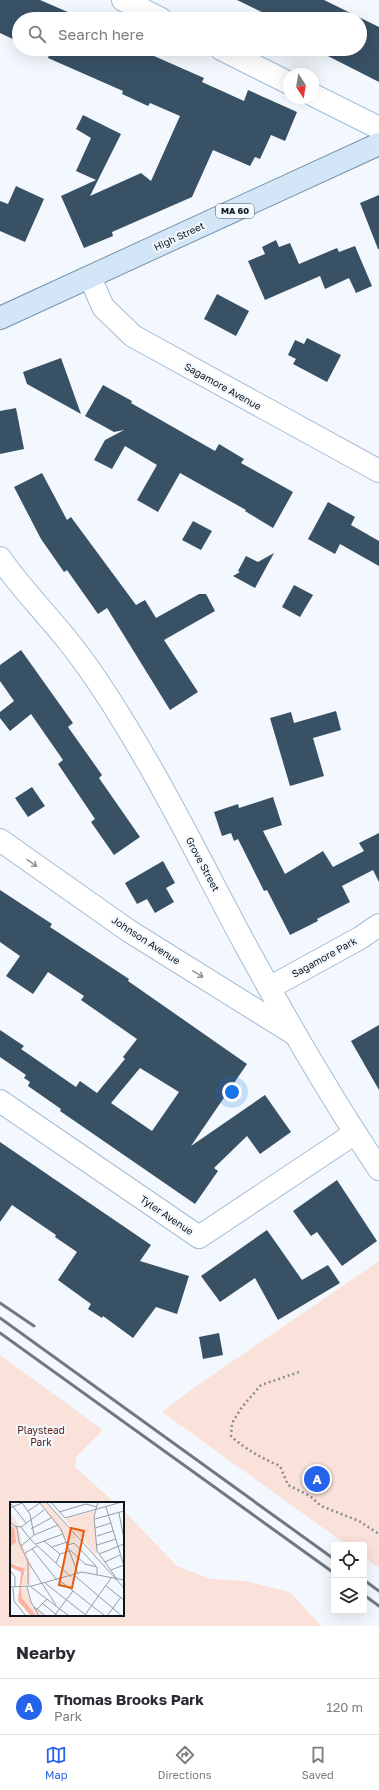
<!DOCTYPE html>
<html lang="en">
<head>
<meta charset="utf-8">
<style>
	body { margin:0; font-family:"Golos Text",sans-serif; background:#f7f7f7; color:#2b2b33 }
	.controls { position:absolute; right:12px; bottom:12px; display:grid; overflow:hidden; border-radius:4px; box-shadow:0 4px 16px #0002 }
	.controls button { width:36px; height:36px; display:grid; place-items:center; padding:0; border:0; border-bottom:1px solid #e1e1e2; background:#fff; color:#2b2b33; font:20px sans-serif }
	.compass { position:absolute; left:283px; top:68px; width:36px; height:36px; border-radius:50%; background:#fff; box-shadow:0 4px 16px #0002; rotate:168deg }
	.you { position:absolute; left:232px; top:1092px; width:14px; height:14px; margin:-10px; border:3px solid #fff; border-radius:50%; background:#1a73e8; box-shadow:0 0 0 6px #1a73e833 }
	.badge { display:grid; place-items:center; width:26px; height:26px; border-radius:50%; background:#2563eb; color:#fff; font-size:13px; font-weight:700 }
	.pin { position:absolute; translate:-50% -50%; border:2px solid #fff; box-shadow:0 1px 4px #0006 }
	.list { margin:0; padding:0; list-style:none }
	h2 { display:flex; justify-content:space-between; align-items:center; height:52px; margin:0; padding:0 16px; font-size:17px }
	h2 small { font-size:13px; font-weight:400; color:#7c7c81 }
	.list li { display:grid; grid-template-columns:26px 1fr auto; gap:12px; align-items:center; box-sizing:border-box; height:56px; padding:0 16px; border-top:1px solid #e1e1e2 }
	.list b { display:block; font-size:15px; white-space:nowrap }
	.list p { margin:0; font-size:13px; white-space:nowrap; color:#7c7c81 }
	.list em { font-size:13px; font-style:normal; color:#7c7c81 }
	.icon { flex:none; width:22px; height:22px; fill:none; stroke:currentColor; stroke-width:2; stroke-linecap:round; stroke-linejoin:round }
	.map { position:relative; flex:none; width:379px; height:1626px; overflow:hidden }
	.search { position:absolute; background:#fff; box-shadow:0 4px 16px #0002; left:12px; right:12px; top:12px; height:44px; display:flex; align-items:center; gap:10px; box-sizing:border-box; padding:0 14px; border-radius:22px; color:#7c7c81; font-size:15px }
	.sheet { height:108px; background:#fff }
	nav { display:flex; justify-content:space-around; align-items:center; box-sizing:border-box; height:56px; border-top:1px solid #e1e1e2; background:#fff; font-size:11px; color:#7c7c81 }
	nav a { display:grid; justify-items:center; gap:2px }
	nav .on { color:#2563eb }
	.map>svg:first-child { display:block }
</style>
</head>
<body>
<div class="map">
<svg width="379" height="1626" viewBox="0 0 379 1626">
	<rect width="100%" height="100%" fill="#f2f8fd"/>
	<!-- green -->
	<g fill="#fae1da">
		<polygon points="379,1261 379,1568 364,1557 364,1545 347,1545 162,1412 195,1387"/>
		<polygon points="0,1355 103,1430 77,1456 75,1467 115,1503 11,1503 11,1615 123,1615 123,1510 177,1566 211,1579 245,1581 290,1592 321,1626 0,1626"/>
	</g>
	<!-- building -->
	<g fill="#395165" fill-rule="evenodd">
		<polygon points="0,0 40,0 84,19 19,19 19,42 0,33"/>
		<polygon points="237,0 324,0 379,27 379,82 318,51 319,49 360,49 360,19 276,19"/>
		<polygon points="35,49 138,49 204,78 202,82 244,101 248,90 297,112 285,141 271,135 260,159 255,157 250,166 213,150 192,197 112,232 113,236 84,248 61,196 96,180 76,171 91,138 76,129 83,115 121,134 90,196 141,173 151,181 180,116 150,103 148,106 122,94 123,91 48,58 49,55"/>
		<polygon points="16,186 44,199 25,242 0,231 0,201 8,204"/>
		<polygon points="379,195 379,249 378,249 360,203"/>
		<polygon points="276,240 279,247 290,243 299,264 337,248 339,252 355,246 372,286 356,293 349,278 325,289 320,276 265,300 248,261 265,254 262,247"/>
		<polygon points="217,294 249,311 236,336 204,319"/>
		<polygon points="307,338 341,355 327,382 293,364 296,359 288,355 295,340 304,344"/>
		<polygon points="61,358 81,414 27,384 23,372"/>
		<polygon points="103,385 132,401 131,403 215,451 219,444 244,459 241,463 293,492 273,528 245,511 246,510 180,473 158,512 137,500 157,465 125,446 112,469 94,460 105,440 124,430 114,432 85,416"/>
		<polygon points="16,408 24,449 0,454 0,411"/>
		<polygon points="42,473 67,520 71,517 136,605 145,600 156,618 199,594 206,594 215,611 164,640 198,692 170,710 107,608 98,614 67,570 64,572 41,539 14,487"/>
		<polygon points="328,502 355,517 351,525 379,541 379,566 340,544 335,554 308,539"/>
		<polygon points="193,521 212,531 201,550 182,540"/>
		<polygon points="274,553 255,588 233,576 240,572 238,571 246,556 258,562"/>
		<polygon points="294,585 313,595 300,617 282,607"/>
		<polygon points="21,650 73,723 68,727 102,775 99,778 140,837 114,855 91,822 95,819 58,764 63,760 31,714 10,731 0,718 0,712 14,701 0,681 0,665"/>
		<polygon points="336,711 341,730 313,738 324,776 290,786 270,718 291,712 294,723"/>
		<polygon points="32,787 45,806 28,817 15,798"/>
		<polygon points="273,797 282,825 263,831 285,874 323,851 333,867 364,851 359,843 379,833 379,882 373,870 342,886 350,902 317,919 318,921 290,935 267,890 264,891 238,839 234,841 231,833 222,836 214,812 238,804 239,808"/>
		<polygon points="163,861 175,883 166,888 174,902 155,913 147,899 137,904 125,883"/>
		<path d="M0,890L52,924L50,927L129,979L128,981L247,1064L191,1146L265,1095L291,1132L260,1154L247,1136L214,1168L218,1171L195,1204L60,1111L61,1109L28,1086L30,1082L24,1078L26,1075L0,1057V1030L24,1046L21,1049L76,1087L80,1081L97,1093L125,1059L123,1057L137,1039L81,1000L84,996L48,972L33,994L6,976L20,956L0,942ZM140,1068L179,1092L152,1131L111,1103Z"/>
		<polygon points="379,1025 379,1090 351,1041"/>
		<polygon points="0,1142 151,1245 140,1261 189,1276 177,1314 156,1307 133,1338 103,1316 102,1318 88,1309 91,1304 58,1280 77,1252 55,1237 56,1235 12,1205 0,1222"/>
		<polygon points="337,1180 377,1241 342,1266 317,1232 311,1236 293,1211"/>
		<polygon points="267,1230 302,1280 328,1265 340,1283 278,1320 255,1278 220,1302 201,1276"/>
		<polygon points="219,1333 223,1355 203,1359 199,1337"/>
	</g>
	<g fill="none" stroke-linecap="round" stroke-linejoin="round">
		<!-- street casing -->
		<g stroke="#a2bdd5" stroke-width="24">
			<g id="street">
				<polyline points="123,0 161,19"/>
				<polyline points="221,49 289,83"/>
				<polyline points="313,95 379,128"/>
				<polyline points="90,277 103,307 133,336 379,471"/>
				<polyline points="0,840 129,931 296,1035"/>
				<polyline points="269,988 360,938 379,925"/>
				<polyline points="0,1101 199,1237 355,1133"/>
			</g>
		</g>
		<!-- secondary casing -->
		<g stroke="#a2bdd5" stroke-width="24">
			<path id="secondary" d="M0,558C19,586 43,610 64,636C97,676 126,725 152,770C185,828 215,889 247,948C288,1023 331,1098 379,1169"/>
		</g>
		<!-- primary casing -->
		<g stroke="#7a92a8" stroke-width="24">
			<polyline id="primary" points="0,318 379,144"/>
		</g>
		<!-- path -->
		<path stroke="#868e94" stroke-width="2.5" stroke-dasharray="2 3" stroke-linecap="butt" d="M299,1372L261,1385L242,1407L232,1423L231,1436C246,1450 262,1458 280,1466L288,1485L310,1496L321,1506L359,1521L379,1534"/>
		<!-- street -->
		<use href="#street" stroke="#fff" stroke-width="22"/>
		<!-- secondary -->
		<use href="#secondary" stroke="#fff" stroke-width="22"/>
		<!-- primary -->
		<use href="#primary" stroke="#d2e6f7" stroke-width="22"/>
		<!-- rail -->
		<g stroke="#70787f" stroke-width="3">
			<polyline points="0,1303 34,1326"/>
			<polyline points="0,1318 334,1559"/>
			<polyline points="0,1333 334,1573"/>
			<polyline points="364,1580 379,1591"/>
			<polyline points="364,1595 379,1606"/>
		</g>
	</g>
	<!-- one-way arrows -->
	<defs><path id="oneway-shaft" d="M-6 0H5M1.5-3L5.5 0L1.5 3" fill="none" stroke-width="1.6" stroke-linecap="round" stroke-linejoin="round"/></defs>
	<g stroke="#92979a">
		<use href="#oneway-shaft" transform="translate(32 863) rotate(35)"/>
		<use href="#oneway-shaft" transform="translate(198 974) rotate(32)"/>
	</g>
	<g text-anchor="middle" stroke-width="4" stroke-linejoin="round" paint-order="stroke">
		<!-- shield labels -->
		<rect fill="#f2f8fd" stroke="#525a62" stroke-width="1" x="216" y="204" width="38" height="14" rx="3"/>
		<g font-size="9" font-weight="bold" fill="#0d171f">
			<text x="235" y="214">MA 60</text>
		</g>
		<!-- street labels -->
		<g font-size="10" fill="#0d171f" stroke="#f2f8fd">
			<text transform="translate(179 236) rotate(-25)" y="4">High Street</text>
			<text transform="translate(223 386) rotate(29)" y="4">Sagamore Avenue</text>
			<text transform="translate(203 864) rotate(62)" y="4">Grove Street</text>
			<text transform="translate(146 940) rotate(33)" y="4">Johnson Avenue</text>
			<text transform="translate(324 957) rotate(-29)" y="4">Sagamore Park</text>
			<text transform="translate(167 1215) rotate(34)" y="4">Tyler Avenue</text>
		</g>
		<!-- park labels -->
		<g font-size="10" fill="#571f0f" stroke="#f2f8fd">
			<text x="41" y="1434">Playstead<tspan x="41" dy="12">Park</tspan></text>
		</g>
	</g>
	<!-- overview -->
	<g transform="translate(10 1502)">
		<rect width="114" height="114" fill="#f2f8fd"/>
		<path d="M30,0H35L67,35L57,39ZM84,9L87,52L86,53L55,17ZM0,10L8,22L12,42L23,65L21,66L20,82L11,84L16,69L8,62L0,61V45L6,40L3,25L0,23ZM11,86H16L22,104L33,112L31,114H26L13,99Z" fill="#fae1da"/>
		<path d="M0,23L4,26L6,40L0,45ZM0,61L15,67L11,84L12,96L26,114H21L8,99L11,70L0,65Z" fill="#fdb29d"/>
		<path fill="none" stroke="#969ea4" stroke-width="1" d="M29,0L51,27L68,72M36,0L114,86M41,0L55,16L112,0M88,0L84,15L87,49L107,77M12,1L20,12L24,33M1,2L16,21M96,5L114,64M0,6L12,1M18,9L30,1M49,10L76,2L87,5M109,11L114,37M85,17L114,9M0,20L7,26L9,40L18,60V83M5,24L11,25L20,37L61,75M11,25L34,8M85,26L101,21M21,27L41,16M87,34L103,29M34,39L50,52M26,42L53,32M58,43L64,41L86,64M87,43L106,37M11,44L24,33L48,23M42,45L57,40M22,47L47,78M60,48L75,62L87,65V73M15,51L27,44M89,52L114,42M18,60L46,103M95,60L110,53M46,61L50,52L60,49M0,68L5,75V84M101,68L114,63M65,74L112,114M49,78L95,114M35,81L77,114M96,84L114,98M0,85L22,84L72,70L114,78M17,85L21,100L29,114M21,85L59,114M3,86L4,99L16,114M32,101L48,114M24,105L36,114M27,107L37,97M75,113L101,76M44,114L63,89M97,114L111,95"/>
		<path fill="#e8590c" fill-opacity="0.15" stroke="#e8590c" stroke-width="2" d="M61,26L74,29L62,86L49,83Z"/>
		<rect width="114" height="114" fill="none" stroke="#0d171f" stroke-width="2"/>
	</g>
</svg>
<div class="controls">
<button><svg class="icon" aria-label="locate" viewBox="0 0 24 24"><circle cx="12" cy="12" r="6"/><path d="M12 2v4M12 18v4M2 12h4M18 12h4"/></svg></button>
<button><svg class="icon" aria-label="layers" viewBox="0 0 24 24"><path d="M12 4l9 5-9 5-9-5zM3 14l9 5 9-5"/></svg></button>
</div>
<svg class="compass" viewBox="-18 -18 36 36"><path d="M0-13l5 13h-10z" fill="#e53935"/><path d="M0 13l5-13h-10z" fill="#7c7c81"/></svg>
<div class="you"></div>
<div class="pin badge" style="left:317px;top:1479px">A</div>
<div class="search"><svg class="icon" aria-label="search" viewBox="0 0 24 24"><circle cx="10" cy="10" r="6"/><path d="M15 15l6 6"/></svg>Search here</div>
</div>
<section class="sheet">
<h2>Nearby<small></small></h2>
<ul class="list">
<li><span class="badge">A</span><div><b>Thomas Brooks Park</b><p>Park</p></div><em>120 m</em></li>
</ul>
</section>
<nav>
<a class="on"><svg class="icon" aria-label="map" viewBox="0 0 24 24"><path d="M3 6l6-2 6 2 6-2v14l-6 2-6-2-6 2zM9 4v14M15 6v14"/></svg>Map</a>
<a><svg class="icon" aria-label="directions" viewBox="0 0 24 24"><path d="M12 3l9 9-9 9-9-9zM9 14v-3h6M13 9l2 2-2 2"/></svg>Directions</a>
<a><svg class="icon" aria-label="saved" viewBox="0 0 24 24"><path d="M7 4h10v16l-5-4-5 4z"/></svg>Saved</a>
</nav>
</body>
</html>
